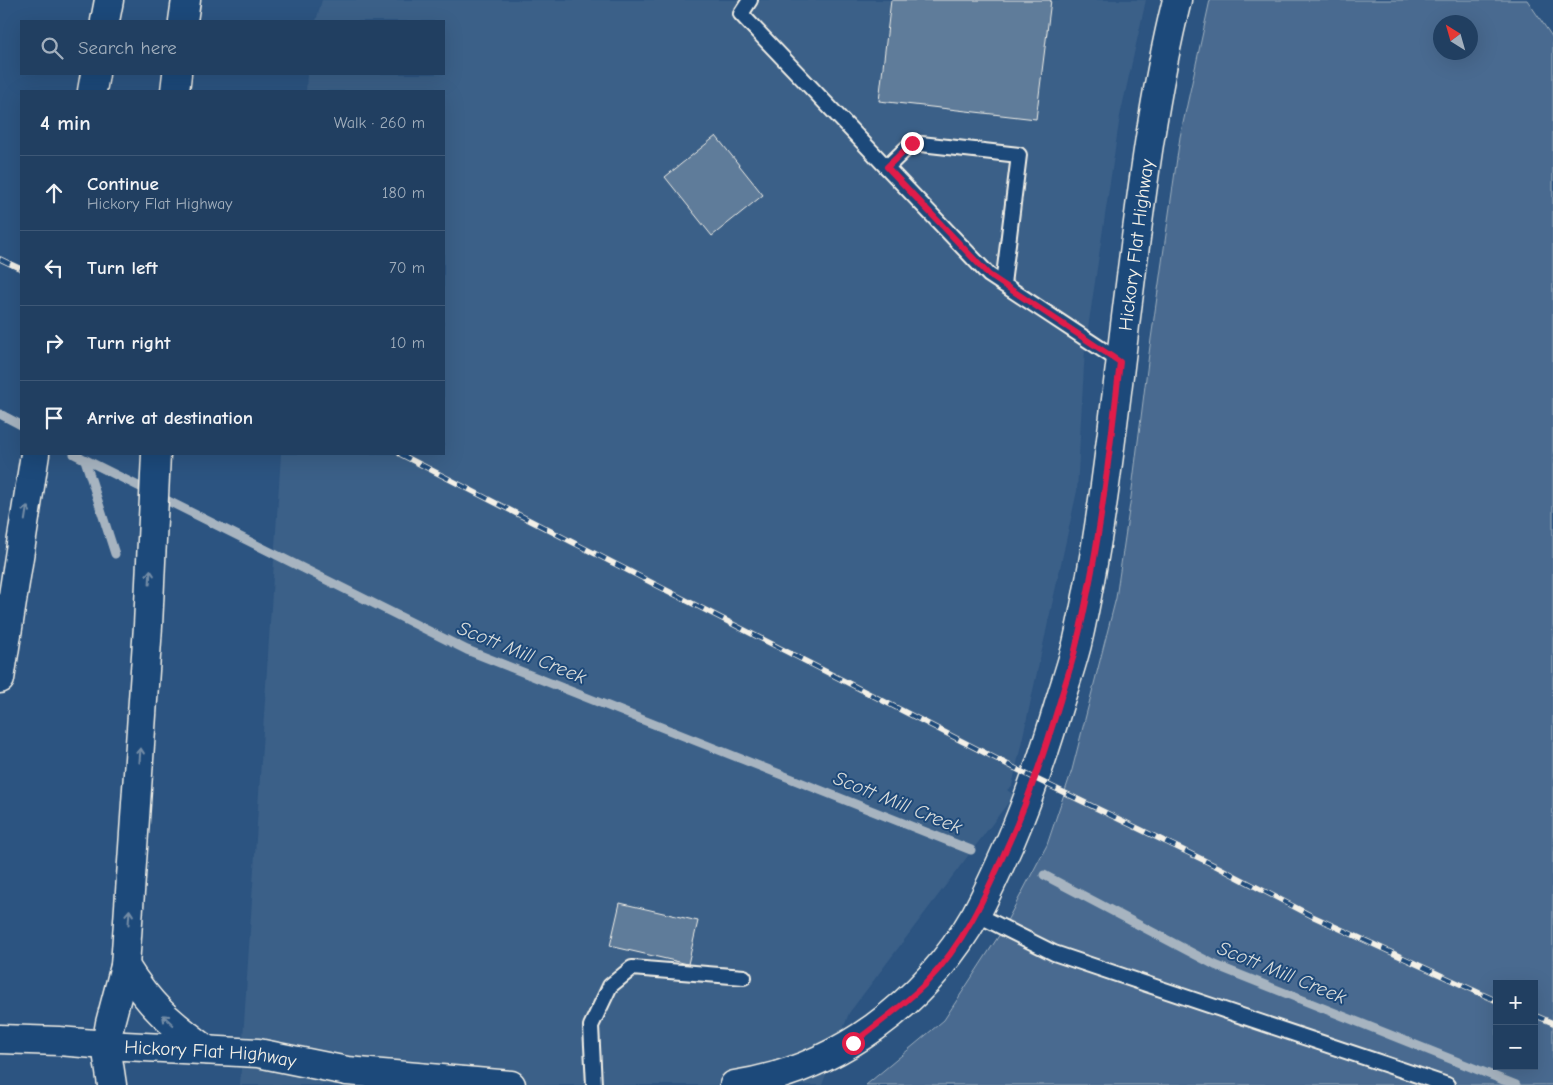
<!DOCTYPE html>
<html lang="en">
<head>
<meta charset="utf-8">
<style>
	body { margin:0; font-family:"Comic Neue",sans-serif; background:#294667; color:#f1f3f6 }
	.controls { position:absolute; right:15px; bottom:15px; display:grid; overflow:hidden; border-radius:0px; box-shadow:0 5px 20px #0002 }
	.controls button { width:45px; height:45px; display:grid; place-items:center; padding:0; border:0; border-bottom:1px solid #3e5876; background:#213f61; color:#f1f3f6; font:25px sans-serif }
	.compass { position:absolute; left:1433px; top:15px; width:45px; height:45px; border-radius:50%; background:#213f61; box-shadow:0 5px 20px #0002; rotate:323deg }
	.stop { position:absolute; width:15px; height:15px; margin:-11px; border:4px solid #e11d48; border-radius:50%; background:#fff }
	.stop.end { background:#e11d48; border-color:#fff; box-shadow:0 1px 5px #0008 }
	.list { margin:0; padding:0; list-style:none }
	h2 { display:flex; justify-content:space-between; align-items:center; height:65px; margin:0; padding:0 20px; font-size:21px }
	h2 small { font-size:16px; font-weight:400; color:#a2afbd }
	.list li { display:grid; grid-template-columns:32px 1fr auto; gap:15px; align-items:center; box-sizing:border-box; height:75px; padding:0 20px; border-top:1px solid #3e5876 }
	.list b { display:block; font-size:19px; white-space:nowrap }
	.list p { margin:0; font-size:16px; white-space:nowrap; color:#a2afbd }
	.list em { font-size:16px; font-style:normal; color:#a2afbd }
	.icon { flex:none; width:28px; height:28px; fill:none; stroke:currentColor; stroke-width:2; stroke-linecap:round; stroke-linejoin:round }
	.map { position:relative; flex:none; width:1553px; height:1085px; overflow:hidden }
	.search { position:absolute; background:#213f61; box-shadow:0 5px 20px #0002; left:20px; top:20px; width:425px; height:55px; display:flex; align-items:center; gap:12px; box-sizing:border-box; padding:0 18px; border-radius:0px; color:#a2afbd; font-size:19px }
	.panel { position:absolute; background:#213f61; box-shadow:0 5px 20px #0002; left:20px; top:90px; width:425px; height:365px; border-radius:0px }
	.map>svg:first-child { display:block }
</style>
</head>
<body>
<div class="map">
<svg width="1553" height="1085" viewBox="0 0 1553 1085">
	<rect width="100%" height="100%" fill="#2c5481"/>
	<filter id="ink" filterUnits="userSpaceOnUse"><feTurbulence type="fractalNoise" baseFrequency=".02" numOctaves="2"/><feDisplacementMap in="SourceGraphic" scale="10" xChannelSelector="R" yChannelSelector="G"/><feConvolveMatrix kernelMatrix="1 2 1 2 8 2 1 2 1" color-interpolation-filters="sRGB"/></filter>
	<g filter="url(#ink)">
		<!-- built -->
		<polygon fill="#3b6088" points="322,0 1146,0 1120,116 1085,348 1077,491 1012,786 1007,790 1014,795 849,1013 822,1085 240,1085 281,454 444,454 444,91 306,91 307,74 444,74 444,21 316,21"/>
		<!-- green -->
		<path fill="#496b90" stroke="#9eaebc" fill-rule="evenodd" d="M1210,0H1527L1553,38V1085H866L944,1020L1000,934L1047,845L1072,770L1116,598L1131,497L1150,346L1180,137ZM1440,22H1470V52H1440ZM1497,984H1534V1066H1497Z"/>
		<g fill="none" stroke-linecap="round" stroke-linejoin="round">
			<!-- stream -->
			<g stroke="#a7b4c0" stroke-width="9">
				<polyline points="0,414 21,425"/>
				<polyline points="74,454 467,650 971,850"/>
				<polyline points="85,460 115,554"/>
				<polyline points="1044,875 1215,965 1516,1085"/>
			</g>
		</g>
		<!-- building -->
		<g fill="#5e7b9a" stroke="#f4f1e8">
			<polygon points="891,0 1051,0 1036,119 879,101"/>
			<polygon points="716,136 763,195 712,236 665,177"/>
			<polygon points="620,903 698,921 688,964 610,946"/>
		</g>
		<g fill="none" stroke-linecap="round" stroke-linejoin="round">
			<!-- service casing -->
			<g stroke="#f4f1e8" stroke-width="18">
				<g id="service">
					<polyline points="750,0 741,14 989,275 1121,362"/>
					<polyline points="887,167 912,143 1019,155 1003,284"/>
					<polyline points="976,914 1054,953 1447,1085"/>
					<polyline points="594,1085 591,1026 610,986 632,968 744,977"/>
				</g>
			</g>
			<!-- primary casing -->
			<g stroke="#f4f1e8" stroke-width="31">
				<g id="primary">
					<path d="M125,966C150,1006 169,1022 207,1050"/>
					<path id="s1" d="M0,1039L59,1041L106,1045L258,1053L347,1071L511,1085"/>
					<path id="s2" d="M734,1085C837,1070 925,1003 976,914C989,890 1000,865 1011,840C1030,796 1045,751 1059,704C1065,684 1072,664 1077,644C1102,534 1113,421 1127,309C1140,206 1152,101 1177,0"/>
				</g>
			</g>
			<!-- motorway casing -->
			<g stroke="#f4f1e8" stroke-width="31">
				<g id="motorway">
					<polyline points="105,21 109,0"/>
					<polyline points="183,21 186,0"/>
					<polyline points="92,91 95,74"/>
					<polyline points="175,91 177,74"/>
					<polyline points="0,679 35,454"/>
					<polyline points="112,1085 106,1045 110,1023 125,966 148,626 156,454"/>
				</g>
			</g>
			<!-- service -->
			<use href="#service" stroke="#1f4a7a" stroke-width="14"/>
			<!-- primary -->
			<use href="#primary" stroke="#1f4a7a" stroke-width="28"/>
			<!-- motorway -->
			<use href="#motorway" stroke="#1f4a7a" stroke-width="28"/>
			<!-- rail casing -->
			<g stroke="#f4f1e8" stroke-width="5.5">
				<g id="rail">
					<polyline points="0,259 21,269"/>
					<polyline points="400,454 1036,779 1218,867 1312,916 1497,1001"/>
					<polyline points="1534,1015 1553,1023"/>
				</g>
			</g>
			<!-- rail -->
			<use href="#rail" stroke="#1f4a7a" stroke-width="4" stroke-dasharray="11" stroke-linecap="butt"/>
		</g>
		<!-- one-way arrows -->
		<defs><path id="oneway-shaft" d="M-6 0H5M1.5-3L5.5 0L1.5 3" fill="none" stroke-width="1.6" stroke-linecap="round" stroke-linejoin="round" transform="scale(1.25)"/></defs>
		<g stroke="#748da6">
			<use href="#oneway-shaft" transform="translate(26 513) rotate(-81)"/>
			<use href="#oneway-shaft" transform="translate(150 577) rotate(-87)"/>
			<use href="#oneway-shaft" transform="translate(140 755) rotate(-86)"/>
			<use href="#oneway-shaft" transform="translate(129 917) rotate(-86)"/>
			<use href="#oneway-shaft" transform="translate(168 1020) rotate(-137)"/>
		</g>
	</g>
	<g fill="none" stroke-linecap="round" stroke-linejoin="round" filter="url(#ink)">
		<!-- route -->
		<path stroke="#e11d48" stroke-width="6" d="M853,1043C878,1024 904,1005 926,983C963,945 986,895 1007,847C1029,799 1045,751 1060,701C1065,683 1072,665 1076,646C1099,553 1109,457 1120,362L989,275L887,167L912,143"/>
	</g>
	<g text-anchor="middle" stroke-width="4" stroke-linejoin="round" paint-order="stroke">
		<!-- street labels -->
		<g font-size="19" fill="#f4f1e8" stroke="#1f4a7a">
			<text dy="7" stroke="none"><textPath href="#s2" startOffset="999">Hickory Flat Highway</textPath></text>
			<text dy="7" stroke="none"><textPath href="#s1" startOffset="211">Hickory Flat Highway</textPath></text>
		</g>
		<!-- water labels -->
		<g font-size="20" font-style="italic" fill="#dadddb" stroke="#1f4a7a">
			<text transform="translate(522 652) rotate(22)" y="7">Scott Mill Creek</text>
			<text transform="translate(898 802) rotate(22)" y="7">Scott Mill Creek</text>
			<text transform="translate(1282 972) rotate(22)" y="7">Scott Mill Creek</text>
		</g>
	</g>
</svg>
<div class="controls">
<button>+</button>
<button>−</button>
</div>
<svg class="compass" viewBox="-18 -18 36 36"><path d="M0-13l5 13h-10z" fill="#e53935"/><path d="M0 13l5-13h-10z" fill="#a2afbd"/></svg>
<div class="stop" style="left:853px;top:1043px"></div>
<div class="stop end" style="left:912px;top:143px"></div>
<div class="search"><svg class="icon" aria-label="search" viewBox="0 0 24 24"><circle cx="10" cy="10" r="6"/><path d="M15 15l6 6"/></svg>Search here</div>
<section class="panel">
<h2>4 min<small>Walk · 260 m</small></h2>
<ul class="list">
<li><svg class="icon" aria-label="ahead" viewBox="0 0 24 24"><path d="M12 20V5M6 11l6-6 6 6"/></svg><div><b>Continue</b><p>Hickory Flat Highway</p></div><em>180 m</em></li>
<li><svg class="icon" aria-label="left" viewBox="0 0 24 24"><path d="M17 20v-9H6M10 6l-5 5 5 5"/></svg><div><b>Turn left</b></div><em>70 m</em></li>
<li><svg class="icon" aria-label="right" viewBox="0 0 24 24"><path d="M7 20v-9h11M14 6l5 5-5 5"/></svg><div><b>Turn right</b></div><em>10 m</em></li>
<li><svg class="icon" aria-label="arrive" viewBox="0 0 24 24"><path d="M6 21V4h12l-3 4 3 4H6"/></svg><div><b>Arrive at destination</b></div></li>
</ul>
</section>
</div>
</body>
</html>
